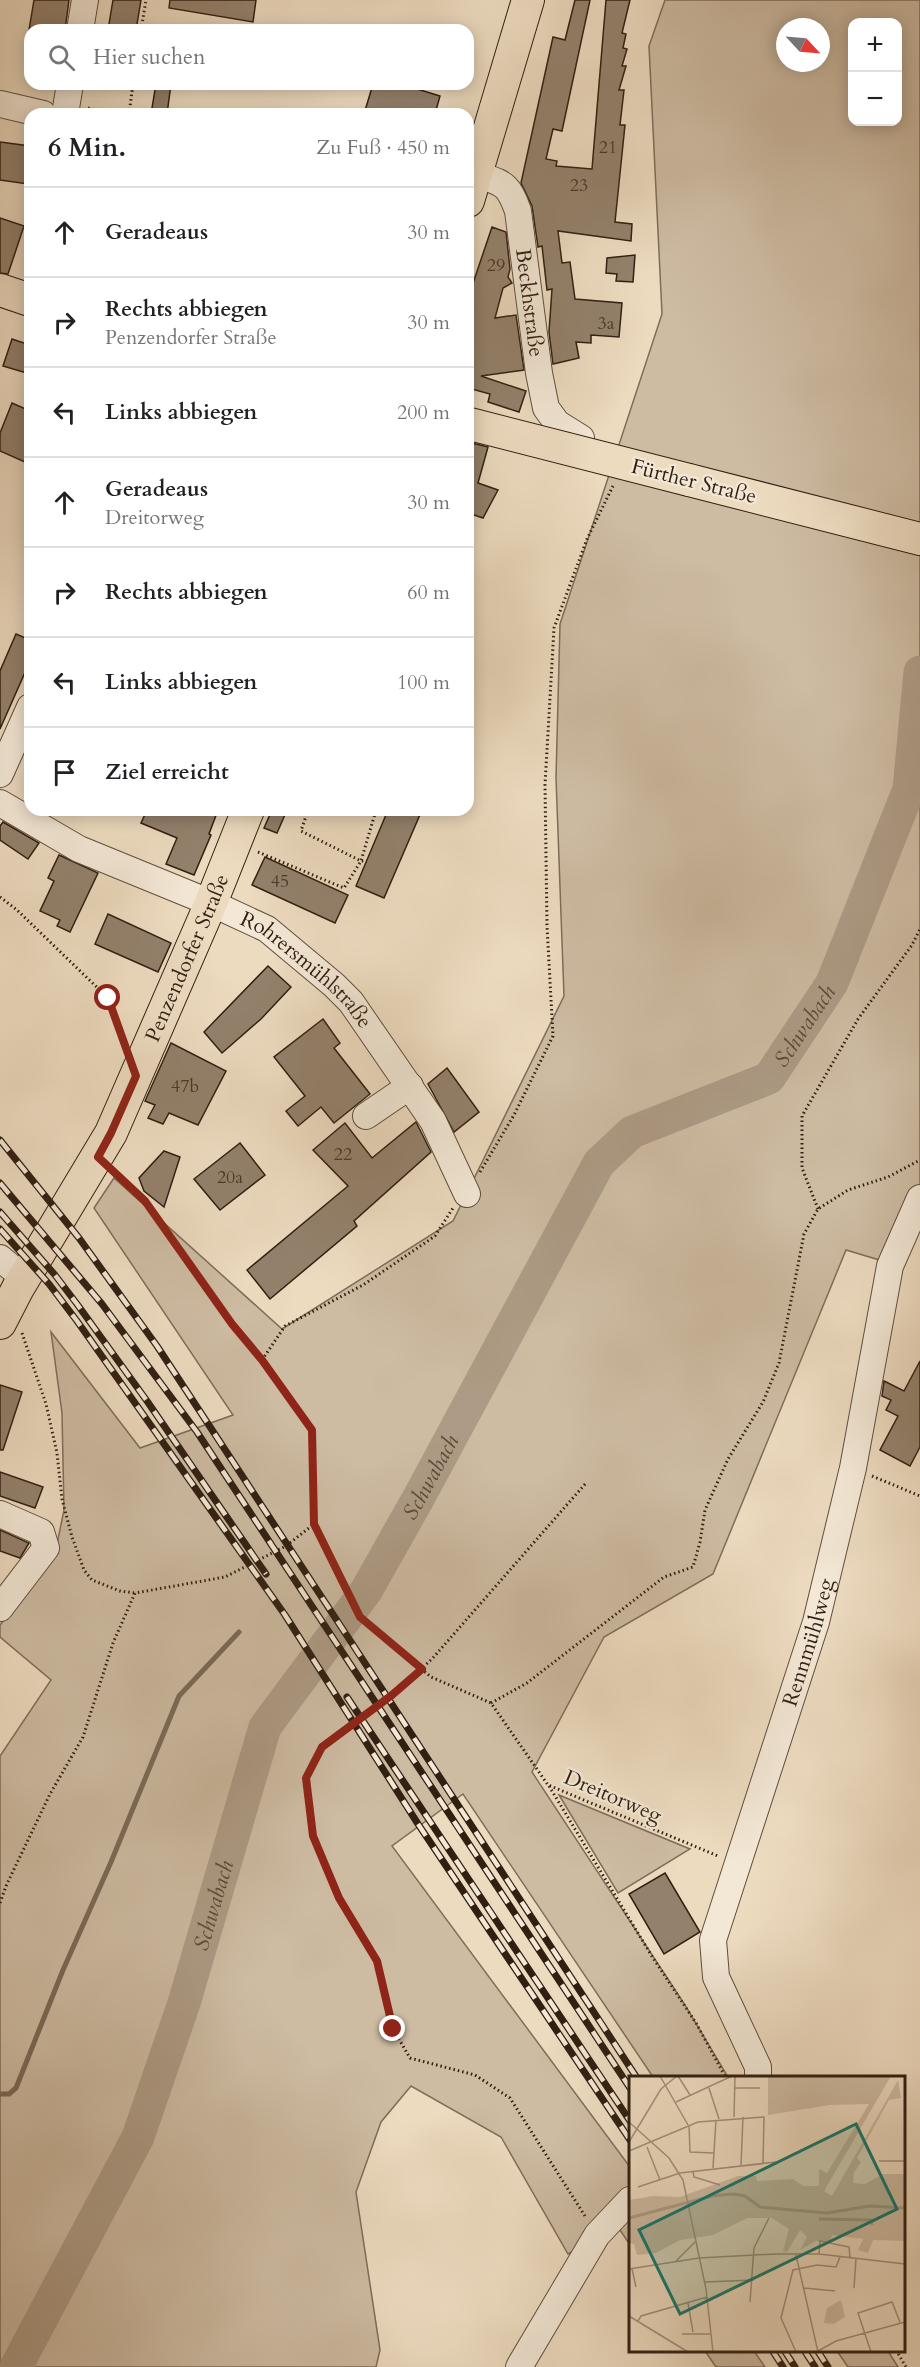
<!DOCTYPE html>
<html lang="de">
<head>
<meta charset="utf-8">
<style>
	body { margin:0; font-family:Cardo,serif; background:#f6f6f6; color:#202124 }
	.controls { position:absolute; right:18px; top:18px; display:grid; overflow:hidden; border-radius:12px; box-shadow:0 3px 15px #0003 }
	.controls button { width:54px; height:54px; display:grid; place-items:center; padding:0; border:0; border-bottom:2px solid #e0e0e0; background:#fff; color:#202124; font:30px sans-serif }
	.compass { position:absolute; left:776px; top:18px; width:54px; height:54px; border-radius:50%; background:#fff; box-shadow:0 3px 15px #0003; rotate:116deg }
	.stop { position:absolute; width:18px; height:18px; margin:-14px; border:4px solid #8f2418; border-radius:50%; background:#fff }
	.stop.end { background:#8f2418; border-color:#fff; box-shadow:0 2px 6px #0008 }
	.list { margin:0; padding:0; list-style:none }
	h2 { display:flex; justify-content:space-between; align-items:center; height:78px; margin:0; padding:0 24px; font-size:26px }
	h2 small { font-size:20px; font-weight:400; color:#757577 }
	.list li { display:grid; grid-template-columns:39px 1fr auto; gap:18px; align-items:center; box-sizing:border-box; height:90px; padding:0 24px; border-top:2px solid #e0e0e0 }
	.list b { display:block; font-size:22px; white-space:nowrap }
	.list p { margin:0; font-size:20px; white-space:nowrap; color:#757577 }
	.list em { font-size:20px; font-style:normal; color:#757577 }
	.icon { flex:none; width:33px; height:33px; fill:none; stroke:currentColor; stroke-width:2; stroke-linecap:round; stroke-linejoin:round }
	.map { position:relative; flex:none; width:920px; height:2367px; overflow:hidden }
	.search { position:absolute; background:#fff; box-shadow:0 3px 15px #0003; left:24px; top:24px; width:450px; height:66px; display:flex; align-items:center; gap:15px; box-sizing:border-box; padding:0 21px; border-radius:18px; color:#757577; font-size:22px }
	.panel { position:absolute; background:#fff; box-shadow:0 3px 15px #0003; left:24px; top:108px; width:450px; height:708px; border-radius:18px }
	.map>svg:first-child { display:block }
</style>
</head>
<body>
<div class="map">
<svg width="920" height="2367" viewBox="0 0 920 2367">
	<rect width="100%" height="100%" fill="#eddbc0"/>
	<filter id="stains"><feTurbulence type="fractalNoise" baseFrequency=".00333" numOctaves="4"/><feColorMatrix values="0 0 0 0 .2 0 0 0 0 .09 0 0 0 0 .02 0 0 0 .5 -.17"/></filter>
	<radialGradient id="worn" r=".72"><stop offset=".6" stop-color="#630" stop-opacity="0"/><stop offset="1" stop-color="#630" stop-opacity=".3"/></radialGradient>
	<!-- green -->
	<g fill="#cdbba2" stroke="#7f6d5a" stroke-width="1.5" fill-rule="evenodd">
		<path d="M665,0H920V1212L896,1265L846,1250L713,1574L604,1637L532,1772L685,2005L728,2077H653L463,1794L392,1846L630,2167V2245L618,2227L568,2254L501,2137L411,2086L381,2122L356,2192L380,2350L376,2367H0V1756L51,1680L0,1637V1625L55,1554L64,1510L62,1413L51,1332L140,1448L233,1415L94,1208L114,1178L282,1329L453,1221L564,996L556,778L560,624L662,314L649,46ZM852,22H898V122H852ZM785,27H821V63H785Z"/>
		<polygon points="559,1795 690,1849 618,1893"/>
		<polygon points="705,2351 754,2351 765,2367 716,2367"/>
		<polygon points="837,2351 888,2351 898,2367 848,2367"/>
	</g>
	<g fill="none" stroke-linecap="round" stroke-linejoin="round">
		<!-- stream -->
		<polyline stroke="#7b6957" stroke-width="5" points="0,2094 9,2094 16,2088 63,1970 111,1862 179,1696 239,1632"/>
		<!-- river -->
		<path stroke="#ad9b85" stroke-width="33" id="s1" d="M16,2367L138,2137L184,2003L265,1727L366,1591L419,1497L599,1163L632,1132L769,1078L832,983L909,789L920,672"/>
	</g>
	<!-- building -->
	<g fill="#93816c" stroke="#311f12" stroke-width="1.5">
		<polygon points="34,0 69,0 65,30 29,30"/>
		<polygon points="113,0 141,0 136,30 108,30"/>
		<polygon points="170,0 256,0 253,22 169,8"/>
		<polygon points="575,0 590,0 562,131 553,129 546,159 557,161 556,166 592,169 606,0 630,0 622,33 626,34 623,48 627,49 622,66 626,66 619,90 624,90 620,125 625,125 615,222 632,224 631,241 558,231 562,263 570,262 575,299 622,303 619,337 591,335 591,343 576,342 579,358 553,364 549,332 552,289 547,290 542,246 538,247 532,206 521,183 553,37 565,40"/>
		<polygon points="156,84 171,84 167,114 151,114"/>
		<polygon points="373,84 401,84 440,96 435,114 364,114"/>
		<polygon points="0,142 30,146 28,184 0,180"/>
		<polygon points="0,218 24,226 8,274 0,273"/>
		<polygon points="492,227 506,232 510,269 508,277 512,283 503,288 495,318 516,315 524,370 481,376 526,391 519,412 488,402 490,394 468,388 468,298"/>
		<polygon points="635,255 633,282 616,281 617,274 606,273 607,258"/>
		<polygon points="12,339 30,345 30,374 3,366"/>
		<polygon points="12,403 30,411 30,450 25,462 0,451 0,433"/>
		<polygon points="468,442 488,447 478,483 498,490 483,518 468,513"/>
		<polygon points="16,634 30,640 30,661 0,729 0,671"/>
		<polygon points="147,810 218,810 209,834 211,835 194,875 166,864 177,838 141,823"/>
		<polygon points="272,810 287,810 277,833 264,828"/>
		<polygon points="388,810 422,810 384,898 356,886"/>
		<polygon points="3,822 39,843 28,859 0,840 0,826"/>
		<polygon points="59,855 98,873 70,932 57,926 60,920 40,911 54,881 48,878"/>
		<polygon points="265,857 348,895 335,923 252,885"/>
		<polygon points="108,914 171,943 158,972 95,944"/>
		<polygon points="268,966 291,987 261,1019 222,1053 204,1032"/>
		<polygon points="323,1019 340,1043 334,1048 370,1094 334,1123 321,1107 298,1126 286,1111 305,1096 274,1057"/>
		<polygon points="171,1043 226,1071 198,1125 169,1113 163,1124 148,1118 155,1105 145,1101"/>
		<polygon points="447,1068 479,1112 454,1132 428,1084"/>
		<polygon points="416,1122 431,1152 354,1221 357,1226 270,1299 247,1270 348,1186 313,1150 345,1123 372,1158"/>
		<polygon points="240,1143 265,1175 220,1210 194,1179"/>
		<polygon points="164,1151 180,1157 164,1207 144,1191 139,1178"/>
		<polygon points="920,1361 920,1447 910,1466 880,1450 898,1416 886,1410 891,1400 882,1396 884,1381 904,1391"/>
		<polygon points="0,1385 22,1392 3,1450 0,1450"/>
		<polygon points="0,1472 43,1487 35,1508 0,1496"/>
		<polygon points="0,1530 29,1543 20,1558 0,1551"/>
		<polygon points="665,1873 700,1932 664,1954 629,1894"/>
	</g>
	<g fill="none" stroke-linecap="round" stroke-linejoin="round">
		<!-- minor casing -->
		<g stroke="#604e3e" stroke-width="28">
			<g id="minor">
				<polyline points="80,30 85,0"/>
				<polyline points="0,104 43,114"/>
				<polyline points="65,114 70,84"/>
				<path id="s2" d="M476,174C503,184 508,182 518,211L539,373L546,408L557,423L581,438"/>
				<polyline points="0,774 30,707"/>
				<path id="s3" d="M0,803L79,849L211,903L267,929L334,985L351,1002L433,1121L467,1194"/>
				<polyline points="366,1116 410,1086"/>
				<polyline points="0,1258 24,1278"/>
				<polyline points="0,1514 41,1532 46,1548 0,1608"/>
				<path id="s4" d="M758,2078V2067L716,1977L713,1940L816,1622L853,1468L890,1266L920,1198"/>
				<polyline points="519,2367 597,2235 630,2200"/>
			</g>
		</g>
		<!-- major casing -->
		<g stroke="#311f12" stroke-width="34">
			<g id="major">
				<polyline points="468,201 528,0"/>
				<polyline points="0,290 30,300"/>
				<polyline points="689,480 920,539"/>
				<path id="s5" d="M0,1323L18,1288L111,1133L211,903L248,810"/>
			</g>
		</g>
		<!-- path -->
		<g stroke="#311f12" stroke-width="3" stroke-dasharray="1.5 3" stroke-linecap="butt">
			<polyline points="141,30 146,0"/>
			<polyline points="88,108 112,114"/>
			<polyline points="129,114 133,84"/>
			<polyline points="308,810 301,831 361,861 367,861"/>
			<polyline points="379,810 387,812"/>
			<polyline points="258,852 344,888 361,861 376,810"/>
			<polyline points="0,897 17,910 108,998 124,1040"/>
			<polyline points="115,1172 145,1201 232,1324 262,1360 312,1430 314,1524 360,1617 431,1677 491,1703 548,1785 718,1856"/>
			<polyline points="480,1172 514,1115 553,1036 547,926 545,785 554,628 587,539 613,486"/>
			<polyline points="818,1209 802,1168 802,1116 858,1019 912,945 920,929"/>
			<polyline points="22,1333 46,1404 57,1453 62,1499 72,1537 84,1570 92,1580 120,1591 135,1593"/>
			<polyline points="262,1360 285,1326 363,1285 435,1236 453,1208"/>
			<polyline points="872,1476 920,1496"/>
			<polyline points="491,1703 527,1683 664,1577 693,1567 700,1542 705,1510 728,1459 763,1402 779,1363 804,1234 818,1209 848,1190 888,1177 920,1160"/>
			<polyline points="549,1786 653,1958 696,2023 726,2078"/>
			<polyline points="0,1903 6,1886 50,1794 83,1737 113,1643 135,1593 225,1577 286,1546 314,1524"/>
			<polyline points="585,2216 510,2098 475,2075 410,2058 393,2029 377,1961 339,1898 313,1836 306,1778 322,1747 392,1695 432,1659 586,1483"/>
			<polyline points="896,2350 906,2367"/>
		</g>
		<!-- minor -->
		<use href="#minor" stroke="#f3e8d6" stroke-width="26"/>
		<!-- major -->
		<use href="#major" stroke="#eddbc0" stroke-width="32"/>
		<!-- rail casing -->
		<g stroke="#311f12" stroke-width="7">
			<g id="rail">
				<polyline points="0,1140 79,1238 157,1346 637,2078"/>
				<polyline points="0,1183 102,1304 197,1432 630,2088"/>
				<polyline points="0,1212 55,1275 77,1304 147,1401 266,1574"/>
				<polyline points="0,1229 49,1284 77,1321 285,1615 418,1824 630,2140"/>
				<polyline points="347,1697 630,2121"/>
				<polyline points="772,2350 783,2367"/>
				<polyline points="784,2350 795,2367"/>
				<polyline points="804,2350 815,2367"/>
				<polyline points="817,2350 828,2367"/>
			</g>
		</g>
		<!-- rail -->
		<use href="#rail" stroke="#f3e8d6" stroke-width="4.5" stroke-dasharray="14" stroke-linecap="butt"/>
		<!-- major-bridge casing -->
		<g stroke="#311f12" stroke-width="34" stroke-linecap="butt">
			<polyline id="major-bridge" points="470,424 689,480"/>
		</g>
		<!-- major-bridge -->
		<use href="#major-bridge" stroke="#eddbc0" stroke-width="32"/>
	</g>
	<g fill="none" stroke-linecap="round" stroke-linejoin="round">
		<!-- route -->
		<polyline stroke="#8f2418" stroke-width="8" points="108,998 136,1076 111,1133 98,1157 145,1201 232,1324 262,1360 312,1430 314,1524 360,1617 422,1669 392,1695 322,1747 306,1778 313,1836 339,1898 377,1961 393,2029"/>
	</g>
	<g text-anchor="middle" stroke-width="4.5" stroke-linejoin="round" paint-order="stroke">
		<!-- number labels -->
		<g font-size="18" fill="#4a3828">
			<text x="608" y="153">21</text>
			<text x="579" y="191">23</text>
			<text x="496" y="271">29</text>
			<text x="606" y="329">3a</text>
			<text x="280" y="887">45</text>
			<text x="185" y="1092">47b</text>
			<text x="343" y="1160">22</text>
			<text x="230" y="1183">20a</text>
		</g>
		<!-- street labels -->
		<g font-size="21" fill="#311f12" stroke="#f3e8d6">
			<text dy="7" stroke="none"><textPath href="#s2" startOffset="152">Beckhstraße</textPath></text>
			<text transform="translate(694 481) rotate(14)" y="7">Fürther Straße</text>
			<text dy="7" stroke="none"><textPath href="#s5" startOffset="411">Penzendorfer Straße</textPath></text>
			<text dy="7" stroke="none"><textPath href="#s3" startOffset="352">Rohrersmühlstraße</textPath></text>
			<text dy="7" stroke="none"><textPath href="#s4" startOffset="460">Rennmühlweg</textPath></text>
			<text transform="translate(613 1796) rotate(23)" y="7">Dreitorweg</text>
		</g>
		<!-- water labels -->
		<g font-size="22" font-style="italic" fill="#5c4a3a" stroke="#f3e8d6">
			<text dy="8" stroke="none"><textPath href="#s1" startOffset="1602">Schwabach</textPath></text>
			<text dy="8" stroke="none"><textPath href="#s1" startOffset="990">Schwabach</textPath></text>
			<text dy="8" stroke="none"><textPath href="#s1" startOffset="504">Schwabach</textPath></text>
		</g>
	</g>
	<!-- overview -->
	<g transform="translate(629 2076)">
		<rect width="276" height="276" fill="#eddbc0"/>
		<path d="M139,0H262L195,115L203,120L269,4L272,22L260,24L228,82L232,86L225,97L224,107L236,108L254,98H276V165L244,164L239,177L229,174L234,163L203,159L201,166L187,165L171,174L178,161L171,154L158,176L154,175L160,153L143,142H118L84,159L51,164L27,177L8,179L5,168L0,167V124L24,120L51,121L109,100H127L128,105L164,103L174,110H190V93L198,97L240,28L201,29L139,39ZM212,224L216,241L205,248L195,247L198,232Z" fill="#cdbba2"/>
		<path fill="none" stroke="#ad9b85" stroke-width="3" d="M0,142L83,120L104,118L116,120L131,131L198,137L241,130L276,132M190,143L242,144L243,149"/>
		<path fill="none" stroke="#a2907a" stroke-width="1.5" d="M31,0L59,49M49,0L61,19M80,12L90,43M105,12H131M47,26L103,0M105,41L106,0M0,46L40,82L54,104L77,213L84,276M60,49L61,76L85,77M0,66L32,13L48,0M18,71L31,104M0,75L69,46L135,41L134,87M250,85H276M112,89L114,41M84,92L87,44M64,95L65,101L91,109M9,111L51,97L147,86M190,178L191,165L220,171L221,181M167,179L189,276M46,186L66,166M0,193L70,182L147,178H190L276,188M3,193L7,211M76,206L125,204M175,212L206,215M225,212L227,183M121,226L125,172L140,142M59,227L64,256M0,240L59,276M9,245L12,240L78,221M53,258H81M189,275L207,265L276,246M167,276L152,242L164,194L188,189L207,191L211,181M242,276L229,237L263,226L271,246"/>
		<path fill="#0f766e" fill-opacity="0.15" stroke="#0f766e" stroke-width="3" d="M227,48L268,133L51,238L10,154Z"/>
		<rect width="276" height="276" fill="none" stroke="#311f12" stroke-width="3"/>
	</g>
	<rect width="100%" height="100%" filter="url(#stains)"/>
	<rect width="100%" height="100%" fill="url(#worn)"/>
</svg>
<div class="controls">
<button>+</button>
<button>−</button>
</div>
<svg class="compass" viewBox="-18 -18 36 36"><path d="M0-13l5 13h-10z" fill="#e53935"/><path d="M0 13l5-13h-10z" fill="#757577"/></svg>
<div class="stop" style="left:108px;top:998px"></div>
<div class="stop end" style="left:393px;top:2029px"></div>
<div class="search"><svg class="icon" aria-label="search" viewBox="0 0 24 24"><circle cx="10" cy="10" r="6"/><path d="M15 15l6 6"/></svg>Hier suchen</div>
<section class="panel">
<h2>6 Min.<small>Zu Fuß · 450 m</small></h2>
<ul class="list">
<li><svg class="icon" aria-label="ahead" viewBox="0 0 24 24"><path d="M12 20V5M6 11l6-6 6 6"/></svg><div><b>Geradeaus</b></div><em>30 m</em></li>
<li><svg class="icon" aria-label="right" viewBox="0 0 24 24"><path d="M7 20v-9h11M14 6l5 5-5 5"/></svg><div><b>Rechts abbiegen</b><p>Penzendorfer Straße</p></div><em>30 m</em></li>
<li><svg class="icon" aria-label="left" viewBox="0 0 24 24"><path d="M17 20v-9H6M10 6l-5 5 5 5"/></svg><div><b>Links abbiegen</b></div><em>200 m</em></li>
<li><svg class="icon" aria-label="ahead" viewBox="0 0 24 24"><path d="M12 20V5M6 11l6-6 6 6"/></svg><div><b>Geradeaus</b><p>Dreitorweg</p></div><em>30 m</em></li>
<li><svg class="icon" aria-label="right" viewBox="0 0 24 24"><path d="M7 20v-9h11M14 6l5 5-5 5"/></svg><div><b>Rechts abbiegen</b></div><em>60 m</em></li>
<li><svg class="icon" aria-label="left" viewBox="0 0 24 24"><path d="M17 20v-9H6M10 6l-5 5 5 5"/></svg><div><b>Links abbiegen</b></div><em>100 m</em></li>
<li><svg class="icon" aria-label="arrive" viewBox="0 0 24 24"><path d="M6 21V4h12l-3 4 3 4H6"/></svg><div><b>Ziel erreicht</b></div></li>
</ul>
</section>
</div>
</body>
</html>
